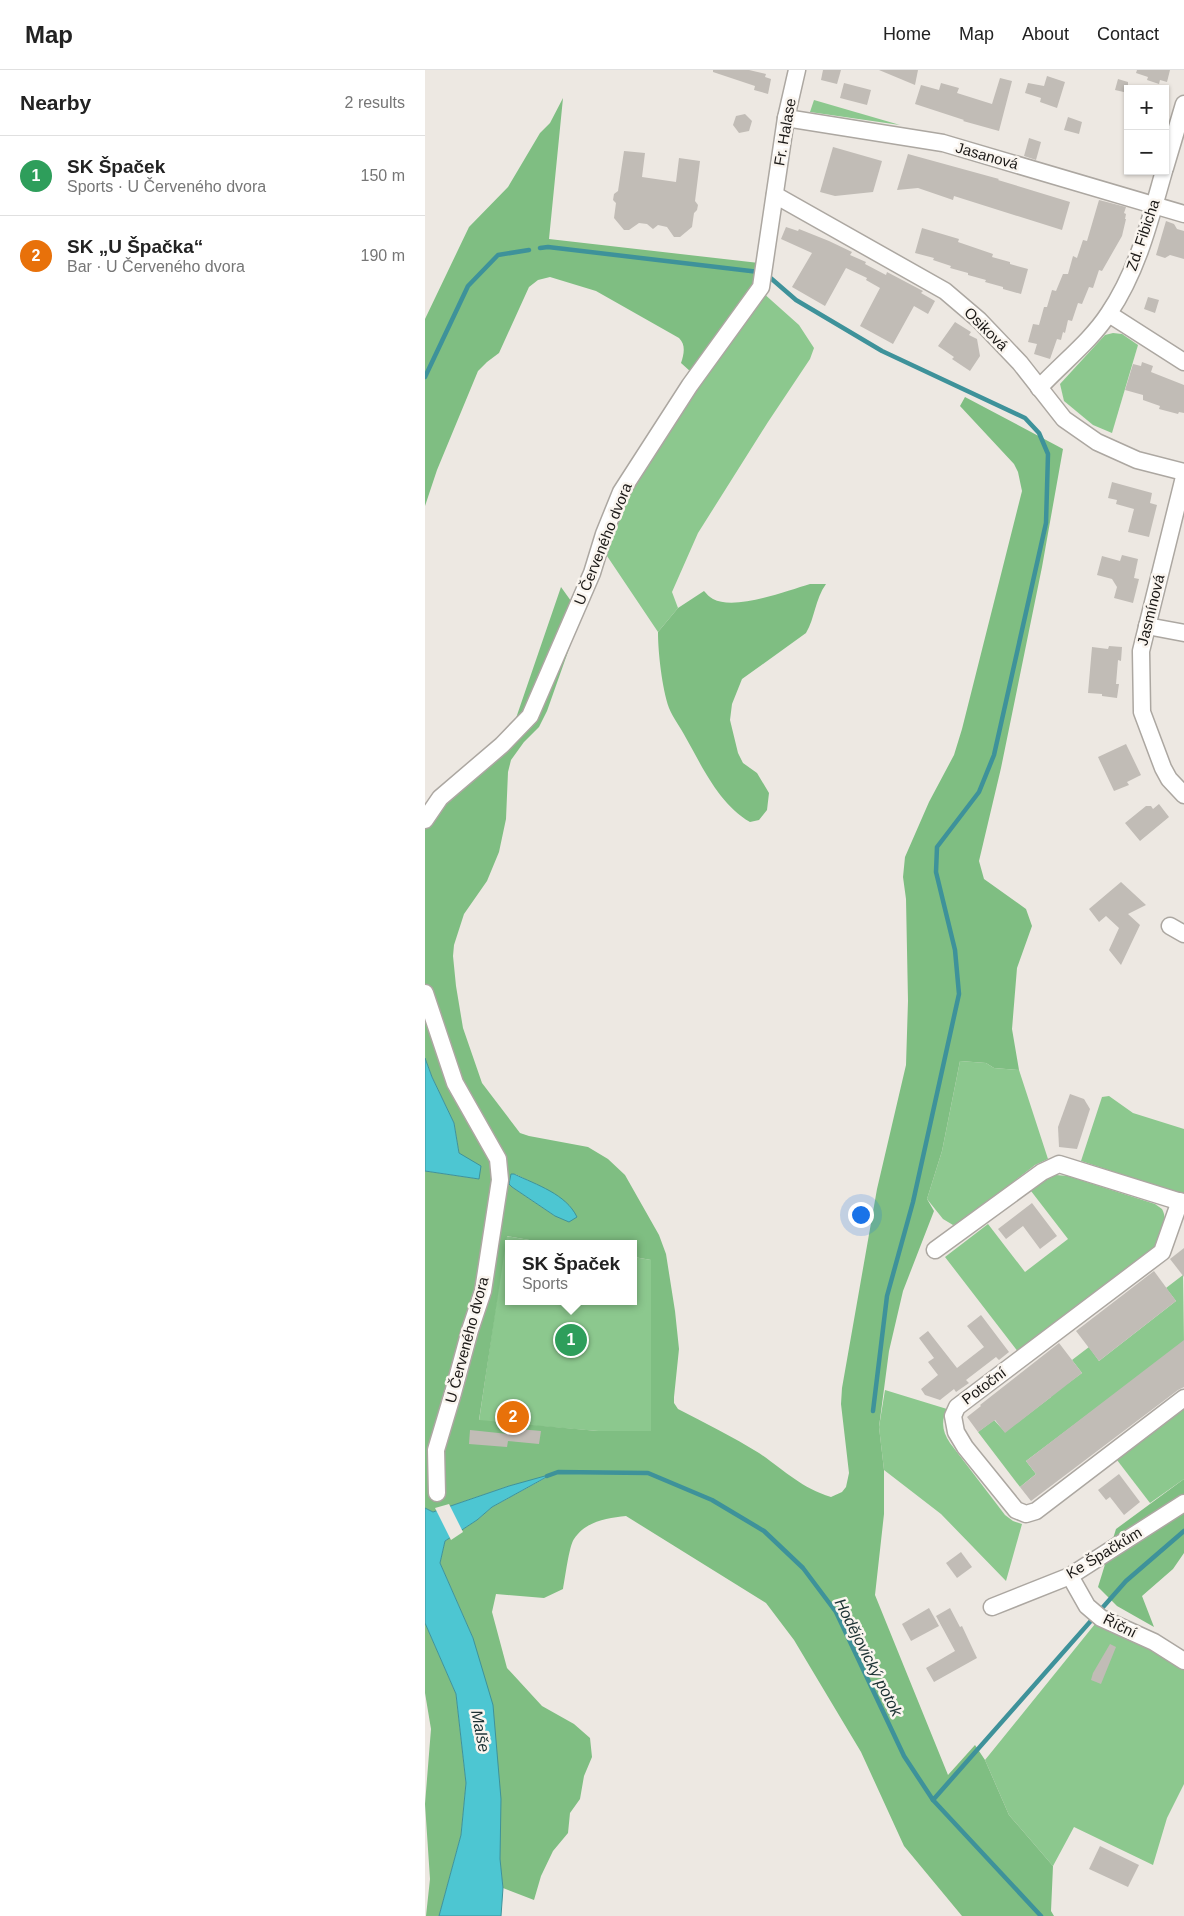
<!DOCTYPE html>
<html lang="en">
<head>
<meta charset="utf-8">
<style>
	body { margin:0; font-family:Helvetica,sans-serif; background:#f6f6f6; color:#222 }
	.controls { position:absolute; right:15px; top:15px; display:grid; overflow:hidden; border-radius:0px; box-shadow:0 1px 4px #0004 }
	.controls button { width:45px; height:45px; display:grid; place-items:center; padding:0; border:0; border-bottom:1px solid #e0e0e0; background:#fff; color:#222; font:25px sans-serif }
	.you { position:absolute; left:435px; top:1144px; width:18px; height:18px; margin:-12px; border:4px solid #fff; border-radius:50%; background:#1a73e8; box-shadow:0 0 0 8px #1a73e833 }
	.badge { display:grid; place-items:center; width:32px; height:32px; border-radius:50%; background:#db2777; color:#fff; font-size:16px; font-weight:700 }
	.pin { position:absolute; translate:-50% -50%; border:2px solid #fff; box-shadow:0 1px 5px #0006 }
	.popup { position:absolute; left:80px; top:1170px; width:132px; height:65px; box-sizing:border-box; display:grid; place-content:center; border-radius:0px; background:#fff; filter:drop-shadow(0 1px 4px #0005); font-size:16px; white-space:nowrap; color:#767676 }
	.popup b { font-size:19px; color:#222 }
	.popup::after { content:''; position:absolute; left:50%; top:100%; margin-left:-10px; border:10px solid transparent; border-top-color:#fff }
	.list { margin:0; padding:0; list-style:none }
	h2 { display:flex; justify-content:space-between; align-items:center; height:65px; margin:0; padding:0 20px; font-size:21px }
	h2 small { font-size:16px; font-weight:400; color:#767676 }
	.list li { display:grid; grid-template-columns:32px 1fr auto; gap:15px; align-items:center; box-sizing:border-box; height:80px; padding:0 20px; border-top:1px solid #e0e0e0 }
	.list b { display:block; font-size:19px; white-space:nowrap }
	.list p { margin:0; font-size:16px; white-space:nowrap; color:#767676 }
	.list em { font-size:16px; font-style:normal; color:#767676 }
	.map { position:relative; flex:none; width:759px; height:1846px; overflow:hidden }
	header { display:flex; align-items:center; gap:30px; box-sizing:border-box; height:70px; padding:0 25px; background:#fff; border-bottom:1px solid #e0e0e0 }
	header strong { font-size:24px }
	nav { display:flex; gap:28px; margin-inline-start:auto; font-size:18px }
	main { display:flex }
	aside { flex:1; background:#fff }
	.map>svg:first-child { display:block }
</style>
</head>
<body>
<header>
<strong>Map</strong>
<nav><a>Home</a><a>Map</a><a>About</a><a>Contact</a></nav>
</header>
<main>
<aside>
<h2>Nearby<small>2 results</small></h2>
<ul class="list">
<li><span class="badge" style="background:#2e9e5b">1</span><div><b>SK Špaček</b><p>Sports · U Červeného dvora</p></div><em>150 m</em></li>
<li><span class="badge" style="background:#e8710a">2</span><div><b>SK „U Špačka“</b><p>Bar · U Červeného dvora</p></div><em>190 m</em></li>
</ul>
</aside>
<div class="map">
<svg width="759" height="1846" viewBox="0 0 759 1846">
	<rect width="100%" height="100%" fill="#ede8e2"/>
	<!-- green -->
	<g fill="#8cc88e">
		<polygon points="389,30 475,55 385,42"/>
		<polygon points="337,222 374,255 389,278 385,289 343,352 273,463 247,522 253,538 233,562 178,480 199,427"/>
		<polygon points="688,263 697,264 713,275 687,363 668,355 639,331 635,314 680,265"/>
		<polygon points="535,991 561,993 569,998 594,1000 623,1089 610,1095 535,1153 528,1155 518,1149 502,1129 517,1081"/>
		<polygon points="684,1026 708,1043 759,1059 759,1125 656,1091 677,1027"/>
		<path d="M631,1105L643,1106L730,1134L737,1139C744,1151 736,1168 729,1179L594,1283L520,1187L563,1154L600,1202L643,1169L606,1121L621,1110Z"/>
		<polygon points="81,1166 127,1174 84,1174 84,1231 208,1231 209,1187 226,1190 226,1361 173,1361 54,1351"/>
		<polygon points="758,1205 759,1272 601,1391 611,1404 595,1417 553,1362 569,1350 580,1362 626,1327 616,1314 642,1314 657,1303 647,1290 664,1277 674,1291 751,1231 741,1218"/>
		<path d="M460,1320L522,1339C516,1351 517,1361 525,1373L580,1445L588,1451L597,1454L581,1511L516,1444L459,1400L454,1357Z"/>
		<polygon points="759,1339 759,1409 725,1433 692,1390"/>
		<polygon points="670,1554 734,1582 759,1598 759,1714 742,1748 728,1795 649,1757 628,1796 584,1745 560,1690"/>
	</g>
	<!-- forest -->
	<g fill="#7fbe82" fill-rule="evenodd">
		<path d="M138,28L124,169L334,193L332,211L266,302L256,293C259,284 261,275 254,268L171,221L125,207L113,210L104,217L74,283L62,292L53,301L12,400L0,436V249L44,157L83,117L115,63L125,53Z"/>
		<path d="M540,327L638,379L617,497L576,698L554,791L559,809L601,839L607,856L592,898L587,959L594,1000L569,998L561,993L535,991L517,1081L502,1129L509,1141L478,1221L464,1281L454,1357L459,1400V1444L450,1525L523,1705L550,1675L560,1690L584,1745L628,1796L626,1841L629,1846H537L479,1776L436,1682L369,1570L341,1533L201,1446C182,1448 161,1451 149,1469C144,1476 140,1509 138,1519L119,1528L71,1524L67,1542L82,1598L117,1636L149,1654L165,1668L167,1687L159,1706L155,1729L145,1743L143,1763L128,1781L116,1806L109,1830L78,1818L48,1568L15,1493L20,1471L52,1450L67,1437L124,1406L84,1416L8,1442L0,1438V1101L54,1109L34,1083L29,1053L7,1007L0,988V738L78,669L90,651L136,517L156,545L122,641L114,657L99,672L86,690L83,702L81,749L74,782L62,811L39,844L29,875L28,886L31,916L38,958L57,1013L95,1063L104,1066L163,1077L183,1089L200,1105L234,1165L241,1184L250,1241L254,1279L249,1327V1333L253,1339C280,1353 308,1367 334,1383C359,1400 376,1418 406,1427L417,1422L421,1417L424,1403L416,1334L417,1318L452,1119L481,995L483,931L481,829L478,807L480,787L504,732L529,685L537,659L597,421L593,402L589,394L535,336ZM90,1104C110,1114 132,1123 148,1140L130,1146L87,1117L86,1105ZM82,1166L127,1174H208L209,1187L226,1190V1361H173L54,1350Z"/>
		<path d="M385,514H401C390,529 390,548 381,563L317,609L307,634L305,650L313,683L318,693L332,703L344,723L342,740L334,750L325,752C294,734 278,698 261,668C256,658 248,648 244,638C237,618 233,582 233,562L253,538L279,521C282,524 284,527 288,529C310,541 361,521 385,514Z"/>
		<polygon points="759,1409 759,1483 748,1499 717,1526 729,1557 692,1536 673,1517 691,1459"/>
		<polygon points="0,1553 31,1624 41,1713 36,1765 14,1846 1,1846 5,1809 0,1734 6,1659 0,1623"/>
	</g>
	<!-- water -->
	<g fill="#4dc6d2" stroke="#3e929a">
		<polygon points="0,988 7,1007 29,1053 34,1083 56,1096 54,1109 0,1101"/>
		<path d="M86,1104H89C112,1115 141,1124 152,1147L144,1152L130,1146L87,1117L84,1114Z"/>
		<polygon points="127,1404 67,1437 52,1450 20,1471 15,1493 48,1568 68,1635 76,1729 75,1789 78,1818 76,1846 14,1846 36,1765 41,1713 31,1624 0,1553 0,1438 8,1442 84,1416"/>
	</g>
	<!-- pier -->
	<polygon fill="#ede8e2" points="24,1434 38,1462 26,1470 10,1438"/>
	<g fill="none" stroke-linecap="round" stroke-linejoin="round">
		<!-- stream -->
		<g stroke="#3e929a" stroke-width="4.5">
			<polyline points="115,178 123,177 334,202"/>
			<polyline points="341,204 371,230 457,281 600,348 614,363 623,384 621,453 569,685 554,722 512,777 511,802 530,880 534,924 488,1132 462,1226 448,1341"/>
			<polyline points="0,307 43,216 73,185 104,180"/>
			<polyline points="122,1406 133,1402 223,1403 287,1430 339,1461 378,1498 411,1542 479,1686 508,1730 701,1511 759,1461"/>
			<polyline points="508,1730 616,1846"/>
		</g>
	</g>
	<!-- building -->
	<g fill="#c1bcb6">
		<polygon points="288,0 324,0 341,4 340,7 346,9 343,24 329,20 330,16 288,2"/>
		<polygon points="398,0 416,0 412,14 396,10"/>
		<polygon points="454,0 493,0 490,15"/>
		<polygon points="712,0 745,0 742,12 735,10 734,14 722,10 723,7 711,3"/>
		<polygon points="622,6 640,12 632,38 615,32 616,28 600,23 603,13 619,16"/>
		<polygon points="575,8 587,11 574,61 538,51 539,50 490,34 496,15 514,20 516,13 534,18 532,23 567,34"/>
		<polygon points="693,9 703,12 703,23 690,20"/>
		<polygon points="419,13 446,20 442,35 415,28"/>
		<polygon points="320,44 327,51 324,61 314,63 308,55 311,46"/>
		<polygon points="643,47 657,52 654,64 639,60"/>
		<polygon points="604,68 616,72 611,90 599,86"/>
		<polygon points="408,77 457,91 448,122 410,126 395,122"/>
		<polygon points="199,81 220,83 217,107 251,112 254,88 275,91 270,131 273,135 272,140 269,143 267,157 255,167 249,167 242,157 233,155 228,159 222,154 214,153 204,160 199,160 189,148 191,133 188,130 189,124 193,121"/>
		<polygon points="483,84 574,109 573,110 645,132 637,160 529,126 528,130 493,118 472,120"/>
		<polygon points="674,130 701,137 699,143 701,144 700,149 701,149 697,166 677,201 674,200 668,218 664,217 657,234 653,233 647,251 643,250 640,263 638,262 636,270 632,269 625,289 609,284 612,274 603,272 608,254 614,255 619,237 622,237 627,220 631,221 638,204 643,204 648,186 652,188 658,170 662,171"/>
		<polygon points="741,151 749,154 752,159 759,161 759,189 745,185 740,188 731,185"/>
		<polygon points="361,157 373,161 374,159 404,171 427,182 425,185 441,192 440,194 461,205 462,202 498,221 496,223 510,231 503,244 489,236 468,274 435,256 455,218 441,210 442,208 421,198 400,236 367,217 387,183 356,169"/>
		<polygon points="497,158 534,169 533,172 568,184 567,187 585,192 585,194 603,199 596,224 578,219 578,217 560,212 561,210 543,205 543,203 525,198 526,196 508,190 509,188 490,183"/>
		<polygon points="723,227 734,230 730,243 719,239"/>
		<polygon points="530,252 546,262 544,265 552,269 555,286 545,301 527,289 529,287 513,276"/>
		<polygon points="717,292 728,296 726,302 759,315 759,343 754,342 753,344 734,339 735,336 718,330 718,325 700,320 708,294 716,296"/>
		<polygon points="687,412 727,423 725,433 732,435 724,467 703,462 709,439 691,434 692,430 683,428"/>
		<polygon points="697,485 713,489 709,508 714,509 708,533 689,528 692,517 687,509 672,505 677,486 695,491"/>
		<polygon points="684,576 697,577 696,591 693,590 691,614 694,614 692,628 677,626 677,624 663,623 667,577 683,579"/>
		<polygon points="701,674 716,705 702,712 704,715 689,721 673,687"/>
		<polygon points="734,734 744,747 715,771 700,753 721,736 726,736 728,739"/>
		<polygon points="696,812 721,835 703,844 715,855 696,895 684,880 694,858 681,846 674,852 664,839"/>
		<polygon points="645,1024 659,1029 665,1039 652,1079 634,1077 633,1057"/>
		<polygon points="607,1133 632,1166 615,1179 598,1156 581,1169 573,1159"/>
		<polygon points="759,1178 759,1207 745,1189"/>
		<polygon points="729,1201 751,1231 674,1291 651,1261"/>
		<polygon points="556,1245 584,1282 574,1290 571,1287 541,1310 544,1313 531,1322 529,1319 515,1330 500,1325 496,1319 513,1305 503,1292 509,1288 494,1268 503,1261 532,1298 559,1277 542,1256"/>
		<polygon points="759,1270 759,1317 753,1320 606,1431 595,1417 611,1404 601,1391"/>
		<polygon points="634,1273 657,1303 580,1363 570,1350 553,1362 542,1347 556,1336 555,1335"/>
		<polygon points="83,1358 116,1361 114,1374 83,1371 82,1377 44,1374 45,1360 83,1364"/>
		<polygon points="694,1404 715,1432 699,1445 685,1427 681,1430 673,1420"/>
		<polygon points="536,1482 547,1497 532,1508 521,1493"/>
		<polygon points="504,1538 514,1556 486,1571 477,1554"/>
		<polygon points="525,1538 535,1557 537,1556 552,1588 509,1612 501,1598 530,1581 511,1546"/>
		<polygon points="685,1574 691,1577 676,1614 666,1610 668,1603"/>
		<polygon points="675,1776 714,1795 703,1817 664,1799"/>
	</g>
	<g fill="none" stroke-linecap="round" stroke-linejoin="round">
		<!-- street casing -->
		<g stroke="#aca7a1" stroke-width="19">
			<g id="street">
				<polyline points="361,48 518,73 759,144"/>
				<polyline points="740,98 759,34"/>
				<polyline points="350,125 520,221 554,250 595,293 639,349 672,372 712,390 759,402"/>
				<polyline points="684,244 759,292"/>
				<path d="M614,318C637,293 666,271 684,243C713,200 725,150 739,101"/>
				<polyline points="759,407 716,581 717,642 738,698 744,709 759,725"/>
				<polyline points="722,556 759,563"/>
				<polyline points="0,750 15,728 77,675 105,646 167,503 179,464 196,422 265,315 336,217 361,48 372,0"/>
				<polyline points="745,856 759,864"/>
				<polyline points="0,923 30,1013 73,1089 75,1110 58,1221 45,1260 28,1323 11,1380 12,1423"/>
				<polyline points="755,1131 737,1182 532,1337 528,1346 531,1362 540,1377 591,1440 601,1444 611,1441 759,1328"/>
				<polyline points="510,1180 617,1102 634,1094 759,1133"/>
				<polyline points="645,1506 662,1536 676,1548 729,1572 759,1591"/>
				<polyline points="567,1537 645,1506 759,1433"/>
			</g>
		</g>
		<!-- street -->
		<use href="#street" stroke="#fff" stroke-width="16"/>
	</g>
	<g text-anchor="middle" stroke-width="5" stroke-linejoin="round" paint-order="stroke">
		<!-- street labels -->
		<g font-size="15" fill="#1b1917" stroke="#faf5ef">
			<text transform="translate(360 62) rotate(-80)" y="5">Fr. Halase</text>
			<text transform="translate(562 86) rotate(16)" y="5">Jasanová</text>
			<text transform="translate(718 165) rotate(-71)" y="5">Zd. Fibicha</text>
			<text transform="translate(561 259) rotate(45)" y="5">Osiková</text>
			<text transform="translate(178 474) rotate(-68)" y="5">U Červeného dvora</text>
			<text transform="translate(726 540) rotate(-76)" y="5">Jasmínová</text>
			<text transform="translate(42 1270) rotate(-75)" y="5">U Červeného dvora</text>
			<text transform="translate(559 1316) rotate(-37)" y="5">Potoční</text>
			<text transform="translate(679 1483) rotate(-31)" y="5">Ke Špačkům</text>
			<text transform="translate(695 1556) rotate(26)" y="5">Říční</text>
		</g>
		<!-- water labels -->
		<g font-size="16" font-style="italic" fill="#1b3133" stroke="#faf5ef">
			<text transform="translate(444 1587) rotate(63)" y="6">Hodějovický potok</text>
			<text transform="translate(56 1661) rotate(79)" y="6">Malše</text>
		</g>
	</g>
</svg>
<div class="controls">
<button>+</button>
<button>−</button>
</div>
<div class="you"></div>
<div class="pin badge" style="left:146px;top:1270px;background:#2e9e5b">1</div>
<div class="popup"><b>SK Špaček</b>Sports</div>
<div class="pin badge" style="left:88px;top:1347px;background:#e8710a">2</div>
</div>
</main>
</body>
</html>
